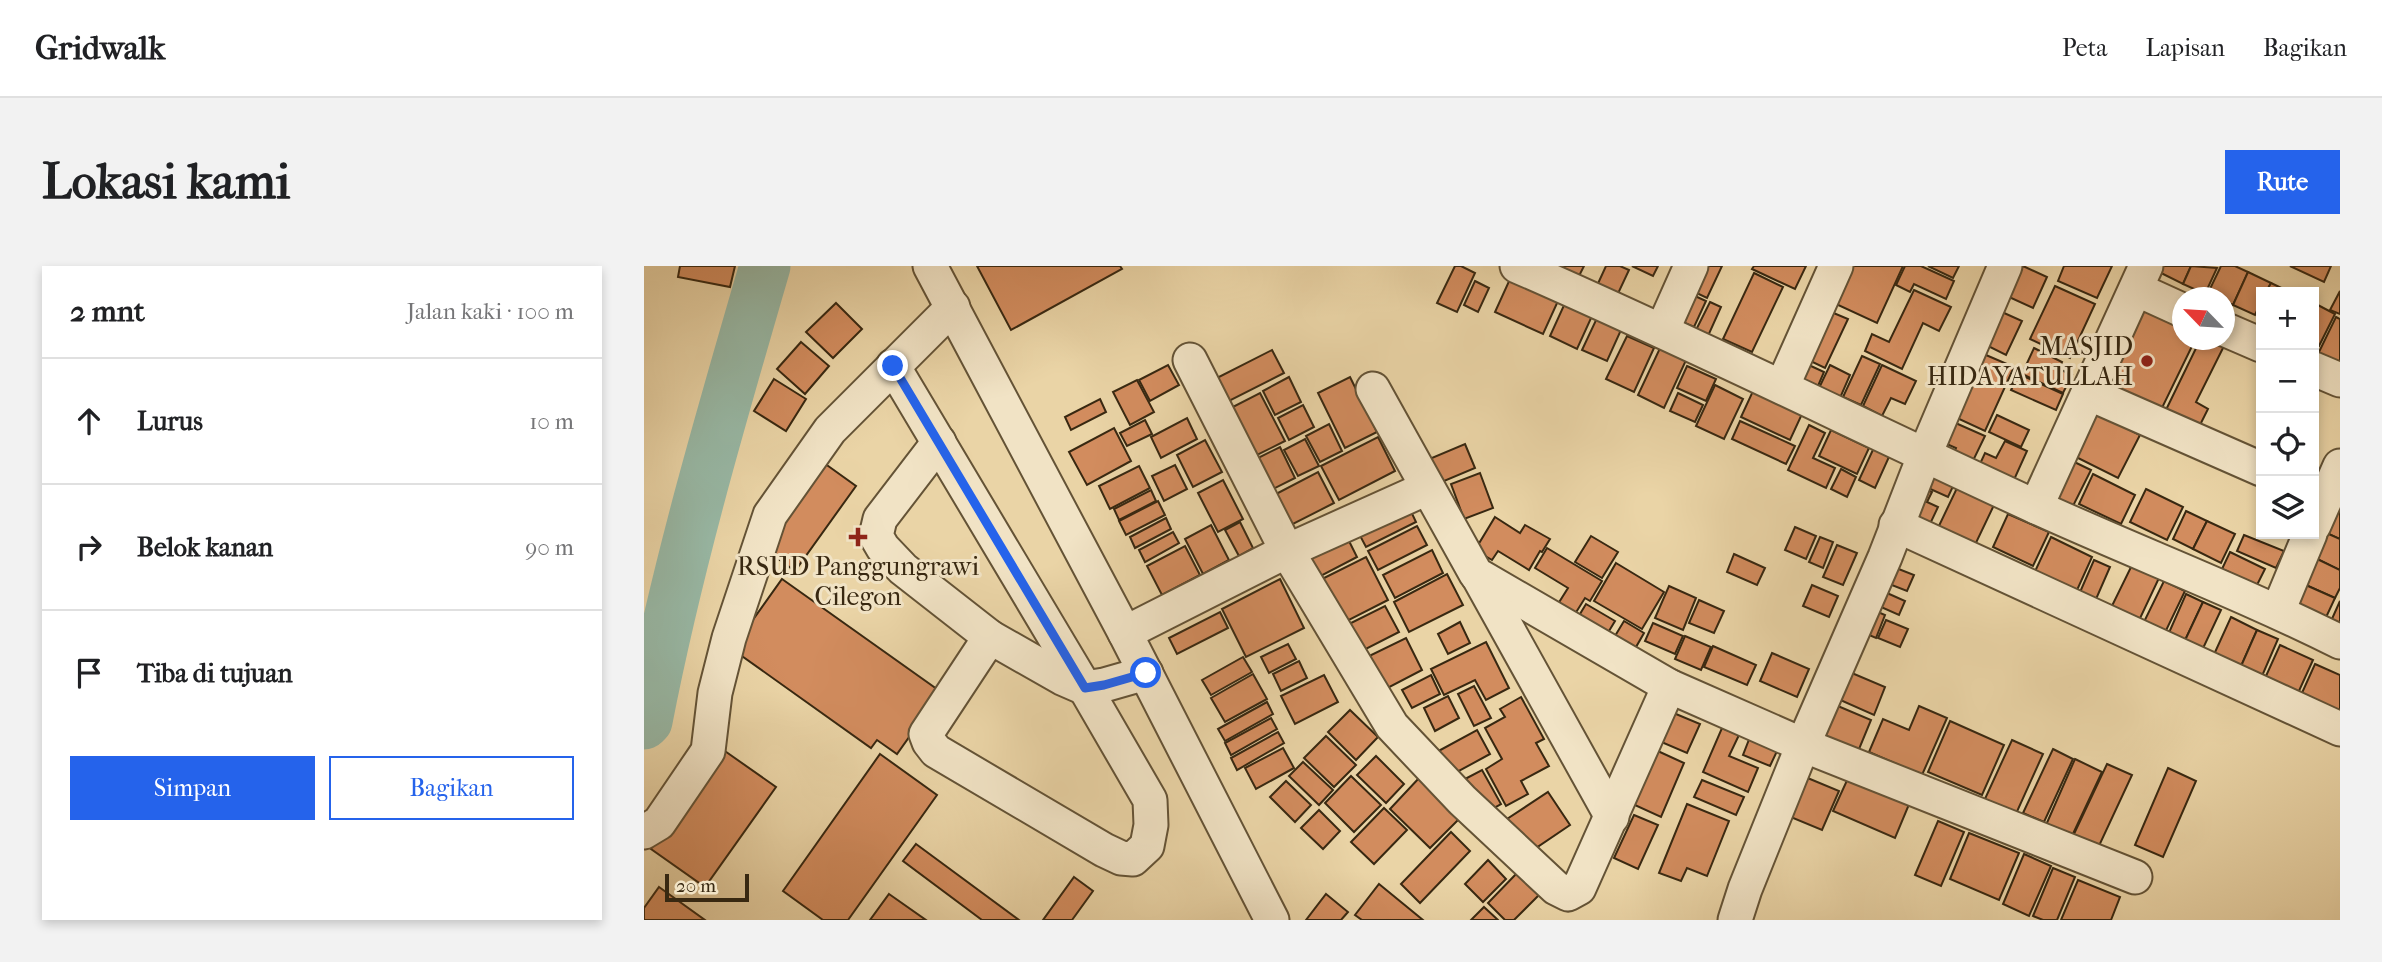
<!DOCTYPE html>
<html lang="id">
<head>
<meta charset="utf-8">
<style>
	body { margin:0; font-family:"IM FELL French Canon",serif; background:#f2f2f2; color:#202124 }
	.controls { position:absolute; right:21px; top:21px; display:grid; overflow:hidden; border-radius:0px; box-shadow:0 4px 10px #0003 }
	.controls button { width:63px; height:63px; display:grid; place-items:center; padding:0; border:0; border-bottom:2px solid #e0e0e0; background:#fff; color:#202124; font:35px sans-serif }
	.compass { position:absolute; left:1528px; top:21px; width:63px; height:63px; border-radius:50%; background:#fff; box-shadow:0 4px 10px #0003; rotate:295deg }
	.scale { position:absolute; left:21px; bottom:18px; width:84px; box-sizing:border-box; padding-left:7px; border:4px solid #382811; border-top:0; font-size:19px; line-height:24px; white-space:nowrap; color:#382811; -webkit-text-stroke:5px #f1e3c5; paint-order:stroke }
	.stop { position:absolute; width:21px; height:21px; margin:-16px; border:5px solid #2563eb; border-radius:50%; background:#fff }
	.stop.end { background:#2563eb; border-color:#fff; box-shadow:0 2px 7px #0008 }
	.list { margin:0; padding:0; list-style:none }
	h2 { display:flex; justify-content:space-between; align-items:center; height:91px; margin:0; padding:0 28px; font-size:30px }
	h2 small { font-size:23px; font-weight:400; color:#757577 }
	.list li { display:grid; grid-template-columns:46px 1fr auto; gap:21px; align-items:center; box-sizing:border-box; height:126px; padding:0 28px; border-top:2px solid #e0e0e0 }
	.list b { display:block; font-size:26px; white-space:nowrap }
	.list em { font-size:23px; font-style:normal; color:#757577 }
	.actions { display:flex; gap:14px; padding:21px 28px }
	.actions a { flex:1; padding:16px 0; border:2px solid #2563eb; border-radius:0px; text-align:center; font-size:24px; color:#2563eb }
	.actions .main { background:#2563eb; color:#fff }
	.icon { flex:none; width:38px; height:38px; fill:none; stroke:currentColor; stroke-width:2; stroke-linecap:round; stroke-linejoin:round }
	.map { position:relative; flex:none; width:1696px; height:654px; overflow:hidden; border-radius:0px }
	header { display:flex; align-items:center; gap:42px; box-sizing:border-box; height:98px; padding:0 35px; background:#fff; border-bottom:2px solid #e0e0e0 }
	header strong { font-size:33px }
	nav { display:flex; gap:38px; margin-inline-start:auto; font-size:24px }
	.intro { display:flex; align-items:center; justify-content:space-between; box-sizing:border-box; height:168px; padding:0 42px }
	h1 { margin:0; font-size:49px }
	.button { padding:18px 32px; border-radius:0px; background:#2563eb; color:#fff; font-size:24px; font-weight:700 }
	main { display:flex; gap:42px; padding:0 42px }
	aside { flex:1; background:#fff; border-radius:0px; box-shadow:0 4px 10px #0003 }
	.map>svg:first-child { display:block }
</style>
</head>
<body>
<header>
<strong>Gridwalk</strong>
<nav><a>Peta</a><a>Lapisan</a><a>Bagikan</a></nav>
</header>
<div class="intro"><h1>Lokasi kami</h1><a class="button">Rute</a></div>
<main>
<aside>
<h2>2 mnt<small>Jalan kaki · 100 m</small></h2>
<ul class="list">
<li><svg class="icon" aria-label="ahead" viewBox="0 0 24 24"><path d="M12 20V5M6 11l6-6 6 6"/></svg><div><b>Lurus</b></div><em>10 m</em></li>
<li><svg class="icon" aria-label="right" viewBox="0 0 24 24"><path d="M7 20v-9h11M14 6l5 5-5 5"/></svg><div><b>Belok kanan</b></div><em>90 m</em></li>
<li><svg class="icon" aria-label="arrive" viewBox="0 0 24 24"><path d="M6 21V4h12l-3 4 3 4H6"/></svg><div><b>Tiba di tujuan</b></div></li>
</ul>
<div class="actions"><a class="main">Simpan</a><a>Bagikan</a></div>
</aside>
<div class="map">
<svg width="1696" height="654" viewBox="0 0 1696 654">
	<rect width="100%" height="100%" fill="#ead4a6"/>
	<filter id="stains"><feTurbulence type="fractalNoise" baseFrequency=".00286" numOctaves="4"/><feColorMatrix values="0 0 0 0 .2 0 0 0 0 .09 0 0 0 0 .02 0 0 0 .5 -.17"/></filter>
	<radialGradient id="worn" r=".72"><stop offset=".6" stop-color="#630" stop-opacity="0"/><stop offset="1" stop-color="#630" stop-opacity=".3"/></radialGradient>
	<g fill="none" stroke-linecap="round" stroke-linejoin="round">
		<!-- river -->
		<path stroke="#98b8a5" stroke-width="51" d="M0,458L3,455C33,301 77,151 121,0"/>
	</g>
	<!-- building -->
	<g fill="#d28c5e" stroke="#382811" stroke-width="2">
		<polygon points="36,0 91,0 86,21 34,11"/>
		<polygon points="333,0 476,0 478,3 367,64"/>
		<polygon points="811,0 817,0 831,7 813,46 793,37"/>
		<polygon points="914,0 940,0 934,12 913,2"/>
		<polygon points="962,0 976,0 985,4 971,34 951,24"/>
		<polygon points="988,0 1014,0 1009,10"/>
		<polygon points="1052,0 1078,0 1063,32 1042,22"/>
		<polygon points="1110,0 1162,0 1151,23 1108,3"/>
		<polygon points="1194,0 1259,0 1233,57 1179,32"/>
		<polygon points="1261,0 1277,0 1310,15 1302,33 1270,18 1266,26 1252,19"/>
		<polygon points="1284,0 1315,0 1309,12"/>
		<polygon points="1379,0 1403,11 1389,42 1365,31"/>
		<polygon points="1420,0 1468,0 1453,32 1414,15"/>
		<polygon points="1518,0 1547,0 1539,18 1515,6"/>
		<polygon points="1547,0 1573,2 1561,28 1539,18"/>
		<polygon points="1577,0 1591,0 1604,6 1589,39 1580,35 1580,32 1573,32 1564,27"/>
		<polygon points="1646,0 1687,0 1680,16"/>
		<polygon points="1604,6 1627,17 1622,26 1617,26 1617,36 1611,49 1589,39"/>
		<polygon points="1110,7 1139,21 1108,86 1079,73"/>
		<polygon points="866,13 914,35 899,68 851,46"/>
		<polygon points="831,15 845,22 834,46 820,39"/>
		<polygon points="1627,17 1646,26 1622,26"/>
		<polygon points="1411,20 1451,38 1426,92 1386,73"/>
		<polygon points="1270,24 1307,41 1295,65 1279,57 1258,103 1221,85 1228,68 1245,76"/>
		<polygon points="1040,25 1062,35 1050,61 1027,51"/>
		<polygon points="1696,25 1696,48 1686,44"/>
		<polygon points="1496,27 1538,47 1538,74 1551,74 1516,146 1454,117"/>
		<polygon points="1066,36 1077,41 1064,70 1052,64"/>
		<polygon points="192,37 218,63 189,92 162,66"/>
		<polygon points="921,37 948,50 933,83 906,70"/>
		<polygon points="1670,37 1691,48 1675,80 1670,78"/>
		<polygon points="1349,42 1378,55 1362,89 1334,75"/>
		<polygon points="1180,43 1204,53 1181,102 1158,91"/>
		<polygon points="1692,51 1696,53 1696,102 1673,90"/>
		<polygon points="953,52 977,64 963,95 938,84"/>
		<polygon points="983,70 1010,82 990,126 962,113"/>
		<polygon points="1556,74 1583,74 1552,136 1564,143 1554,163 1519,150"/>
		<polygon points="157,76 185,100 161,128 133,103"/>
		<polygon points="1017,80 1043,92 1020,142 994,129"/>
		<polygon points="1390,82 1418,96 1415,103 1428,109 1419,127 1378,108"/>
		<polygon points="1328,83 1370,101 1341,165 1300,146"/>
		<polygon points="628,84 640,107 579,138 567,115"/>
		<polygon points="1218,90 1236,98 1217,139 1199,131"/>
		<polygon points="1154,94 1180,106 1174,120 1148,108"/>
		<polygon points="524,99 535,119 506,135 495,114"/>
		<polygon points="1186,99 1206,109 1196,132 1175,122"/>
		<polygon points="1238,99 1272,115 1261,138 1247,132 1238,150 1219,140"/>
		<polygon points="1043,100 1072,113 1062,135 1033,122"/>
		<polygon points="1375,108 1419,128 1412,144 1367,124"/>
		<polygon points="645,111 657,136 631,149 619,125"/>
		<polygon points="706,111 733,166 701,182 674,127"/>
		<polygon points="130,113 162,133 142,165 110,145"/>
		<polygon points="493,114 510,146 486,159 469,126"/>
		<polygon points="1071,119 1099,133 1080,173 1052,160"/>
		<polygon points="1109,125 1158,148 1146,174 1097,151"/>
		<polygon points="616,127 641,175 605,193 581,145"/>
		<polygon points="1034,127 1059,139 1051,156 1026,145"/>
		<polygon points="456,133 462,146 427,164 421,151"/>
		<polygon points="659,139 670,161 645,174 634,152"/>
		<polygon points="1442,142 1496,169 1474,212 1420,185"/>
		<polygon points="1353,149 1385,164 1377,181 1345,166"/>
		<polygon points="1298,151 1341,170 1325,203 1307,194 1312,182 1289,172"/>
		<polygon points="543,152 553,173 517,192 507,171"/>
		<polygon points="501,154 508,168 483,180 476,167"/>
		<polygon points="1096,155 1151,180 1142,198 1088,173"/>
		<polygon points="685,158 698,185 676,196 662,170"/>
		<polygon points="1165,159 1181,167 1169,192 1191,202 1182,222 1144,204"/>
		<polygon points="470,162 487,195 443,219 425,186"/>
		<polygon points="1187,164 1225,182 1213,208 1175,190"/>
		<polygon points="734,171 751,205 695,234 677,200"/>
		<polygon points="661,173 675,200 654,210 640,184"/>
		<polygon points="561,174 578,206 549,221 533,189"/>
		<polygon points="1233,175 1249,182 1231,222 1215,214"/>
		<polygon points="1361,175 1383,185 1369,216 1335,200 1341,187 1352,192"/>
		<polygon points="821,178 831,202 793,218 783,194"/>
		<polygon points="636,181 651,212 625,225 610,194"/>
		<polygon points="1420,191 1447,204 1428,242 1402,228"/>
		<polygon points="180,197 212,220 151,305 118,281"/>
		<polygon points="531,199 543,223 520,235 508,210"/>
		<polygon points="495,200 506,222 466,243 455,220"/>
		<polygon points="1281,200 1312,214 1304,231 1273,217"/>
		<polygon points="1197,203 1212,211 1203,231 1187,223"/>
		<polygon points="674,206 690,237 647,259 632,228"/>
		<polygon points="836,207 849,242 820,253 807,218"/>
		<polygon points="1449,208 1491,229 1477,258 1435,238"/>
		<polygon points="579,214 599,253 574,266 554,227"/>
		<polygon points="1273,220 1288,226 1283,236 1294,241 1286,258 1257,255"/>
		<polygon points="1313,222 1350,239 1330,281 1293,264"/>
		<polygon points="1502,223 1539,241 1523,274 1486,256"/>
		<polygon points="507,224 512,235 475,254 470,243"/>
		<polygon points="514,235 521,249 482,269 475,255"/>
		<polygon points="763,237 772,256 722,281 712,262"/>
		<polygon points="1689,241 1696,245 1696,273 1678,265"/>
		<polygon points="1542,245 1563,255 1549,283 1529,273"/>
		<polygon points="1364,248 1405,266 1389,300 1349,281"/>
		<polygon points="851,251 876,267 881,259 906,273 898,286 896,285 885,304 854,285 848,294 831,284"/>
		<polygon points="522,252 527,263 491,282 486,271"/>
		<polygon points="1563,255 1591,268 1577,297 1549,283"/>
		<polygon points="596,256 609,282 595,290 581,264"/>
		<polygon points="567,259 585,294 559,308 541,273"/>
		<polygon points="773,260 783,279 734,304 724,285"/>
		<polygon points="1151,261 1172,270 1162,293 1141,284"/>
		<polygon points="1678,265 1696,273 1696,304 1667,290"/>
		<polygon points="529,266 535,277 501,296 495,284"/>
		<polygon points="1600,269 1640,285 1632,302 1593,285"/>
		<polygon points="947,270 974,286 958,312 931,296"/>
		<polygon points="703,271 713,291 669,314 658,293"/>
		<polygon points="1176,271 1189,276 1179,302 1165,296"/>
		<polygon points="1407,271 1448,291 1429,333 1387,314"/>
		<polygon points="1193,279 1213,287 1199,319 1179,311"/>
		<polygon points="541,280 556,309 518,329 503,300"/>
		<polygon points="903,282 958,315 946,335 941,332 931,348 914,338 924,322 891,302"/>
		<polygon points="788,284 799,307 751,332 739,309"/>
		<polygon points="1586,286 1621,303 1613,319 1578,303"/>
		<polygon points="1090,288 1121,302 1113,319 1083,306"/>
		<polygon points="1667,290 1696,304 1696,322 1691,332 1655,316"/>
		<polygon points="722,291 744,334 699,357 678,313"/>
		<polygon points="1450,294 1466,301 1449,340 1433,333"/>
		<polygon points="972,297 1020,326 998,363 950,335"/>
		<polygon points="1488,299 1515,312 1491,363 1463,350"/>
		<polygon points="1247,300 1270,309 1263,325 1240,316"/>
		<polygon points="803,308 819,339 765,366 750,336"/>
		<polygon points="138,313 297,426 253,488 233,474 227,482 88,383"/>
		<polygon points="636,313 660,362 602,391 578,343"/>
		<polygon points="1520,315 1541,325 1516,377 1495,366"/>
		<polygon points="1655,316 1691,332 1678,360 1642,344"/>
		<polygon points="1168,319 1194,330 1185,351 1159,340"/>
		<polygon points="1025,320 1052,332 1039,364 1011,352"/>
		<polygon points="1243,327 1261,335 1255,349 1237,341"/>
		<polygon points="1542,328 1559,336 1536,385 1520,378"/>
		<polygon points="1055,334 1080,345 1070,367 1045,357"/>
		<polygon points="1696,335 1696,370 1683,364"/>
		<polygon points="1559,336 1577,344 1554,393 1536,385"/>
		<polygon points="942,338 971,355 962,370 933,353"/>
		<polygon points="741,340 755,366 714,387 701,360"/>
		<polygon points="1220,340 1241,349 1232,372 1211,363"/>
		<polygon points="576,346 584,362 533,388 525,372"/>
		<polygon points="1587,351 1613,364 1594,407 1567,395"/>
		<polygon points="1242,354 1264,363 1256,381 1234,372"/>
		<polygon points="980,355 1000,367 988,388 968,375"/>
		<polygon points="816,356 826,377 804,388 794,368"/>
		<polygon points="1009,357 1039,370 1031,388 1001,375"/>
		<polygon points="1613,364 1634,373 1615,417 1594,407"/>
		<polygon points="1041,370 1067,381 1057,404 1031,393"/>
		<polygon points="762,372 778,404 734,427 717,394"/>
		<polygon points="842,376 865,422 842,434 831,414 800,429 787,403"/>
		<polygon points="644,378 652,393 625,407 617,391"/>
		<polygon points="1636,379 1669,394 1650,436 1617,421"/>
		<polygon points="1069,380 1112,399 1103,419 1060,401"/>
		<polygon points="1128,387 1165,403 1153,431 1116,415"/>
		<polygon points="599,391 608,406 567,429 558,414"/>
		<polygon points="655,395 663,412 637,425 629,408"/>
		<polygon points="1671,398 1696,409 1696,457 1653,438"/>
		<polygon points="1196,402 1241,421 1230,449 1185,429"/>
		<polygon points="609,408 623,433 581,456 567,432"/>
		<polygon points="680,409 694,436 651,458 637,430"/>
		<polygon points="787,409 796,428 768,442 758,424"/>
		<polygon points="830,420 847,452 830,460 814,428"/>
		<polygon points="804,430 815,452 791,465 780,442"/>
		<polygon points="877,431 900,473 892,477 905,500 877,515 884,528 862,540 842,503 858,493 841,462 861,451 856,443"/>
		<polygon points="1182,435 1227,454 1213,488 1168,469"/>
		<polygon points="623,436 629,448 581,475 574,463"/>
		<polygon points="1275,440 1303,452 1278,509 1225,486 1239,453 1265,464"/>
		<polygon points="1020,443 1056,458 1043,487 1008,472"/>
		<polygon points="706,444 734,471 712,494 684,466"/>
		<polygon points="627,452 633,463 587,489 581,477"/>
		<polygon points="1306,455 1360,479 1338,529 1284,506"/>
		<polygon points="1078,462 1095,469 1085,490 1114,502 1104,526 1059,506"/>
		<polygon points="833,464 846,488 802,512 789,488"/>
		<polygon points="634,466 640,477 593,504 587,492"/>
		<polygon points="682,470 712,499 690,521 660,492"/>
		<polygon points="1106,471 1134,483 1126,500 1099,489"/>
		<polygon points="1368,474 1399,488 1371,550 1340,535"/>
		<polygon points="1005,481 1040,497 1017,551 982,535"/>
		<polygon points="639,482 650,502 612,523 601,502"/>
		<polygon points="78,483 132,521 61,621 7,583"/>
		<polygon points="1409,483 1429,493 1400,556 1379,547"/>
		<polygon points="236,488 293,529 204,654 179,654 139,625"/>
		<polygon points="732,490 760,518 742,537 713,509"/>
		<polygon points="1431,493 1458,506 1428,570 1402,559"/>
		<polygon points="659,496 689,524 675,539 645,510"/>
		<polygon points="1463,498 1488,509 1454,582 1429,570"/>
		<polygon points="1524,502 1552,515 1519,591 1491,579"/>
		<polygon points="838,504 857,538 839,548 821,513"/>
		<polygon points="1154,508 1195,525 1178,564 1137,547"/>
		<polygon points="707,510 737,539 710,566 681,537"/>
		<polygon points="1205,510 1266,536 1251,572 1189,545"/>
		<polygon points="776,511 817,551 786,582 746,543"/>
		<polygon points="1058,514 1100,531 1092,549 1050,531"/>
		<polygon points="642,515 667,539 651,556 626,531"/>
		<polygon points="904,526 926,559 886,586 863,553"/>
		<polygon points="1043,538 1085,555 1063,610 1043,602 1037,615 1015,607"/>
		<polygon points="740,542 763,564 730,598 707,576"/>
		<polygon points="675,544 696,565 679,583 657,562"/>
		<polygon points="990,549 1014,559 994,603 970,592"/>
		<polygon points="1294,555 1320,566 1297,620 1271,609"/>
		<polygon points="807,566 826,585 776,637 757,618"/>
		<polygon points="1325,567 1375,587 1355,634 1306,613"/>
		<polygon points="272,578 375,654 338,654 259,595"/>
		<polygon points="1380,588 1407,600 1385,650 1359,638"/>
		<polygon points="844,594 862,613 839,636 821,618"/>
		<polygon points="1409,602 1431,611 1413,654 1399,654 1389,650"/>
		<polygon points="874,606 896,628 870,654 861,654 844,637"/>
		<polygon points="430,611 449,625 428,654 399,654"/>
		<polygon points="1434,614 1476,631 1467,654 1417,654"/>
		<polygon points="735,618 779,654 718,654 711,649"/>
		<polygon points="15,621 61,654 0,654 0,642"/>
		<polygon points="245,628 282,654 226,654"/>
		<polygon points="682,628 704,646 697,654 662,654"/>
		<polygon points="840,641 854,654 827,654"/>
	</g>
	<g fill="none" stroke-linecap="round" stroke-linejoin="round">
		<!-- minor casing -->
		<g stroke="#645336" stroke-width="37">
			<g id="minor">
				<polyline points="286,0 481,367 628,654"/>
				<path d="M873,0C1048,76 1218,161 1392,241C1493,287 1596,326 1696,376"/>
				<polyline points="1492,23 1538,44"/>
				<polyline points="1580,63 1617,79"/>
				<polyline points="1018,65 1047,0"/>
				<polyline points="546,94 643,285 748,460 818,534 912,622 924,628 935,622 1025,420"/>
				<polyline points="249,100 441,422 506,534 507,559 503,580 489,593 477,592 460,584 292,485 285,476 282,468 346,371"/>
				<polyline points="1670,103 1696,114"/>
				<polyline points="1138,121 1192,0"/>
				<polyline points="729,123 832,308 1025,420 1159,479 1491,611"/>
				<polyline points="1444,127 1617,203"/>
				<polyline points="295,176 236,253 232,270 239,282 259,303 346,371 418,412 441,422 460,419 502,407"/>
				<polyline points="1392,241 1502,0"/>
				<polyline points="1252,259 1696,463"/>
				<polyline points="1670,259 1696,200"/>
				<polyline points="834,310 968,551"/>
				<polyline points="1634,345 1666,268"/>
				<polyline points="481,367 643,285 783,222"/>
				<polyline points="0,566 15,557 64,485 71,427 85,372 126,249 186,164 309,41"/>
				<polyline points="1091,654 1101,623 1159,479 1241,291 1281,188 1361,0"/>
			</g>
		</g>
		<!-- minor -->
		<use href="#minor" stroke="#f1e3c5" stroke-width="33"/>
	</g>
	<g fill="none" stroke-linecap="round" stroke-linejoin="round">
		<!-- route -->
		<polyline stroke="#2563eb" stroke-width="9" points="249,100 441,422 460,419 502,407"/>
	</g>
	<!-- markers -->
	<g fill="#8f2418" stroke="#f1e3c5" stroke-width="2.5">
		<circle cx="1503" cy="95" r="7"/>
		<path d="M210.5 260.5h7v7h7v7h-7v7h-7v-7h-7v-7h7z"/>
	</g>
	<g text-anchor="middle" stroke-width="6" stroke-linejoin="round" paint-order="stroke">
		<!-- poi labels -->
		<g font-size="26" fill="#382811" stroke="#f1e3c5" text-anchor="end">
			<text x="1489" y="89">MASJID<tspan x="1489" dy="30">HIDAYATULLAH</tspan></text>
			<text x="214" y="309" text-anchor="middle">RSUD Panggungrawi<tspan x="214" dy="30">Cilegon</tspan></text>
		</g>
	</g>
	<rect width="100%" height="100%" filter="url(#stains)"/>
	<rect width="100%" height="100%" fill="url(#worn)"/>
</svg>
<div class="controls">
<button>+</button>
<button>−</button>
<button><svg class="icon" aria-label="locate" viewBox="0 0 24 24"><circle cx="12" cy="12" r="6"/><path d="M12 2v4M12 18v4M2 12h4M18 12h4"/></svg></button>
<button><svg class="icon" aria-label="layers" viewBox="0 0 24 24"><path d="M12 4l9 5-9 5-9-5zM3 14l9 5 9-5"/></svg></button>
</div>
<svg class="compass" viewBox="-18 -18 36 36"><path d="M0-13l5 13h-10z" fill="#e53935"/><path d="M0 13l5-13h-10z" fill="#757577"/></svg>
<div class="scale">20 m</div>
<div class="stop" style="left:502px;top:407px"></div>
<div class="stop end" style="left:249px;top:100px"></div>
</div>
</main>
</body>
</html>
